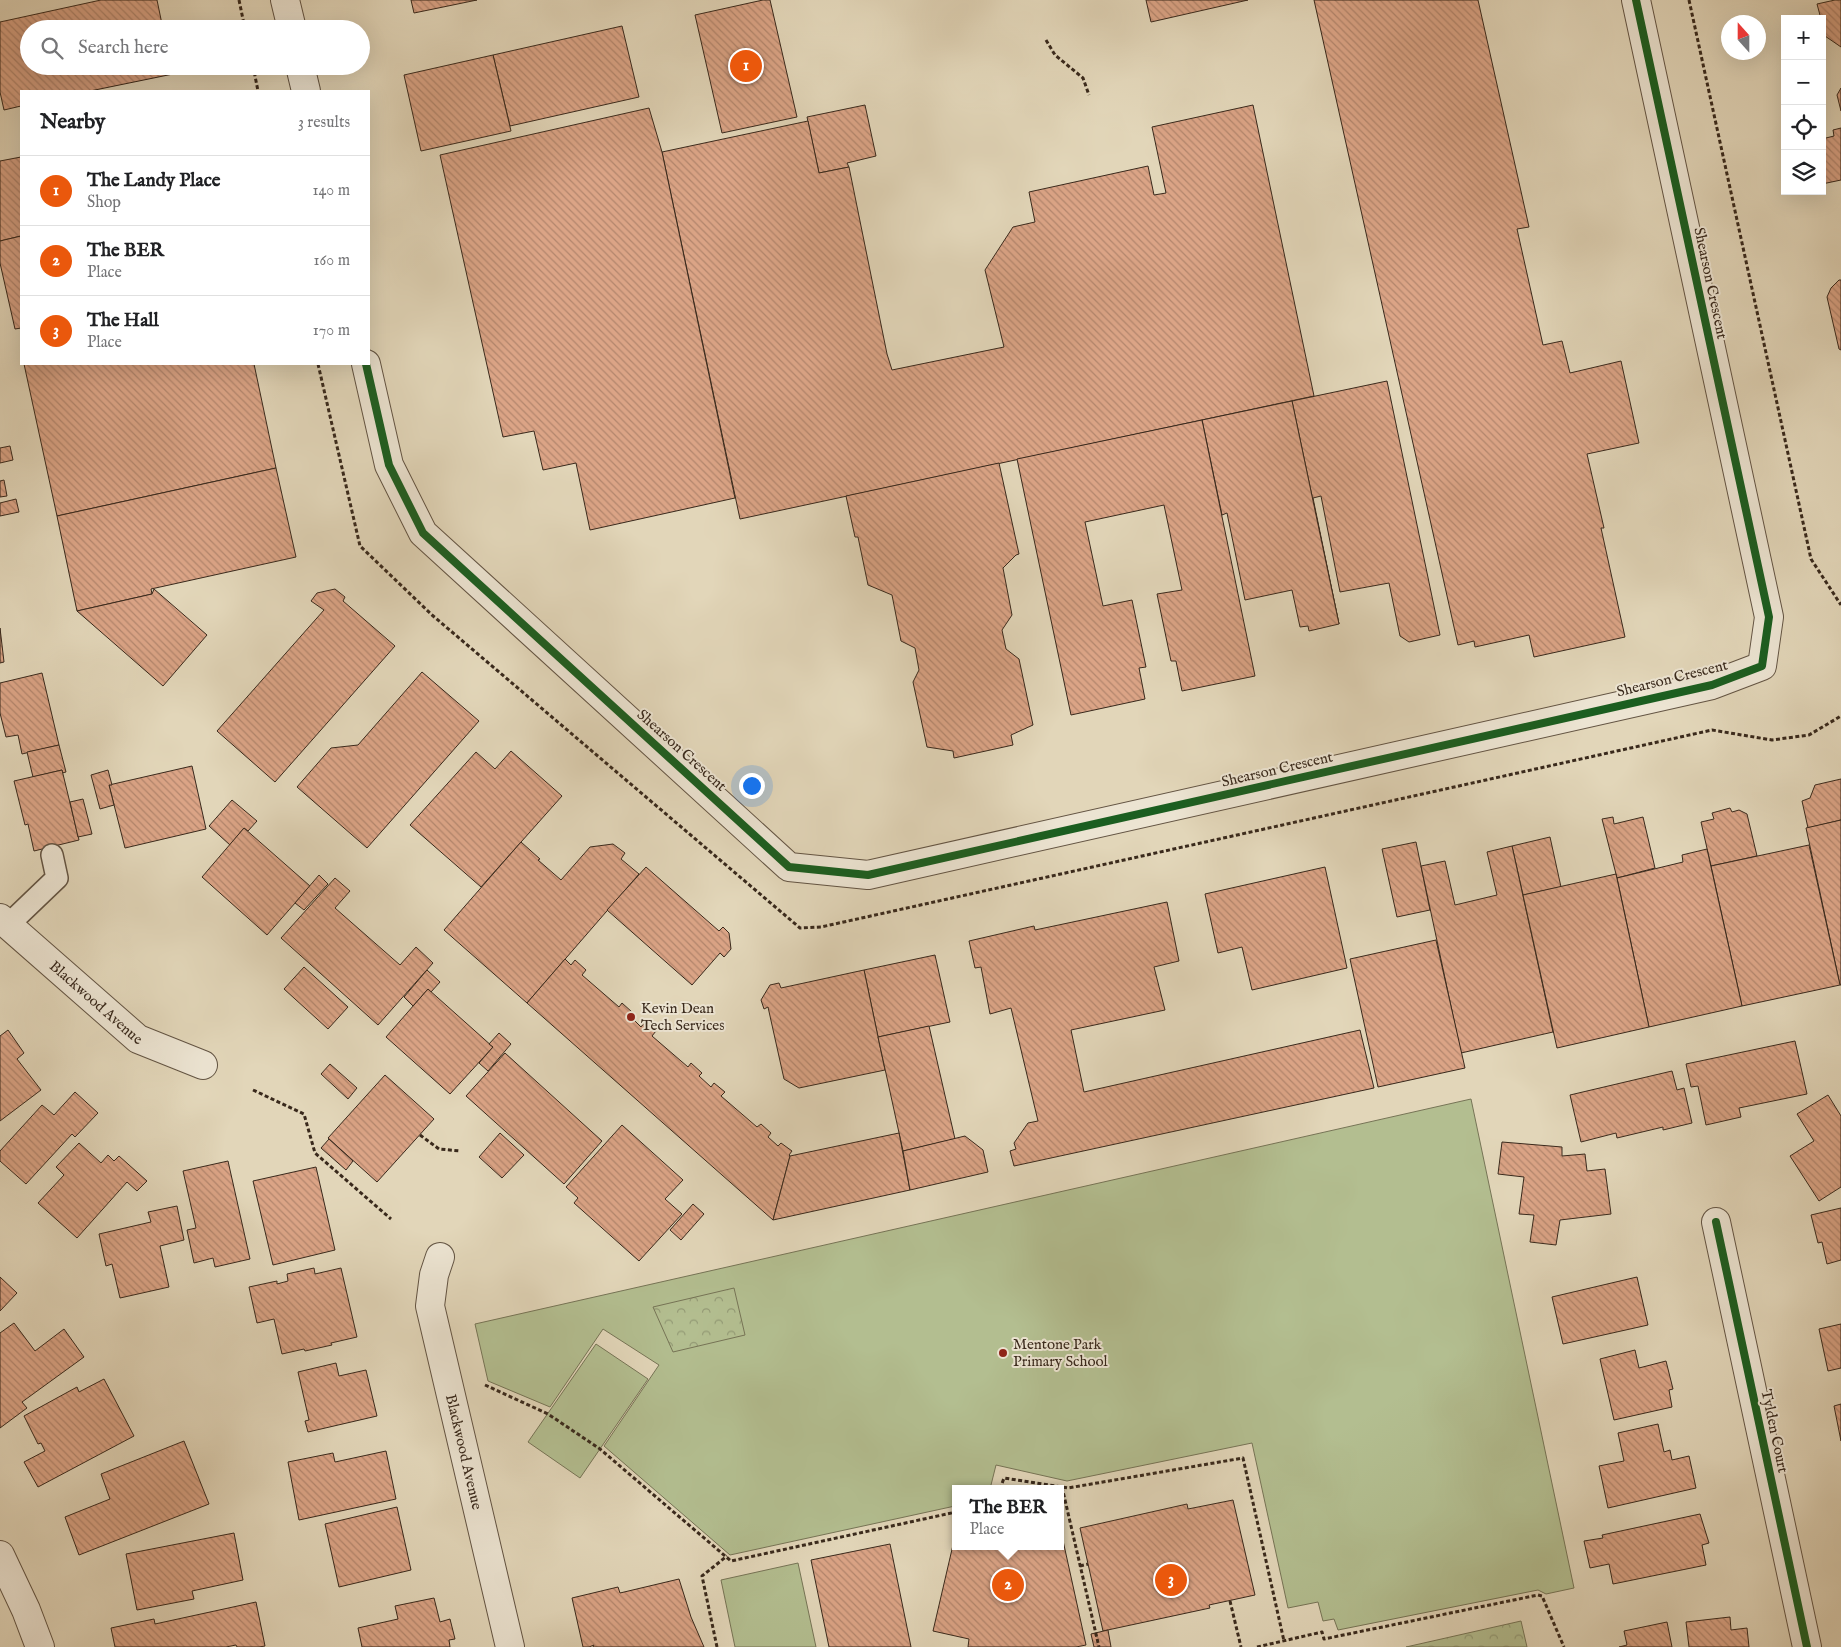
<!DOCTYPE html>
<html lang="en">
<head>
<meta charset="utf-8">
<style>
	body { margin:0; font-family:"IM FELL English",serif; background:#f2f2f2; color:#202124 }
	.controls { position:absolute; right:15px; top:15px; display:grid; overflow:hidden; border-radius:0px; box-shadow:0 5px 20px #0002 }
	.controls button { width:45px; height:45px; display:grid; place-items:center; padding:0; border:0; border-bottom:1px solid #e0e0e0; background:#fff; color:#202124; font:25px sans-serif }
	.compass { position:absolute; left:1721px; top:15px; width:45px; height:45px; border-radius:50%; background:#fff; box-shadow:0 5px 20px #0002; rotate:339deg }
	.you { position:absolute; left:751px; top:785px; width:18px; height:18px; margin:-12px; border:4px solid #fff; border-radius:50%; background:#1a73e8; box-shadow:0 0 0 8px #1a73e833 }
	.badge { display:grid; place-items:center; width:32px; height:32px; border-radius:50%; background:#ea580c; color:#fff; font-size:16px; font-weight:700 }
	.pin { position:absolute; translate:-50% -50%; border:2px solid #fff; box-shadow:0 1px 5px #0006 }
	.popup { position:absolute; left:952px; top:1485px; width:112px; height:65px; box-sizing:border-box; display:grid; place-content:center; border-radius:0px; background:#fff; filter:drop-shadow(0 1px 4px #0005); font-size:16px; white-space:nowrap; color:#757577 }
	.popup b { font-size:19px; color:#202124 }
	.popup::after { content:''; position:absolute; left:50%; top:100%; margin-left:-10px; border:10px solid transparent; border-top-color:#fff }
	.list { margin:0; padding:0; list-style:none }
	h2 { display:flex; justify-content:space-between; align-items:center; height:65px; margin:0; padding:0 20px; font-size:21px }
	h2 small { font-size:16px; font-weight:400; color:#757577 }
	.list li { display:grid; grid-template-columns:32px 1fr auto; gap:15px; align-items:center; box-sizing:border-box; height:70px; padding:0 20px; border-top:1px solid #e0e0e0 }
	.list b { display:block; font-size:19px; white-space:nowrap }
	.list p { margin:0; font-size:16px; white-space:nowrap; color:#757577 }
	.list em { font-size:16px; font-style:normal; color:#757577 }
	.icon { flex:none; width:28px; height:28px; fill:none; stroke:currentColor; stroke-width:2; stroke-linecap:round; stroke-linejoin:round }
	.map { position:relative; flex:none; width:1841px; height:1647px; overflow:hidden }
	.search { position:absolute; background:#fff; box-shadow:0 5px 20px #0002; left:20px; top:20px; width:350px; height:55px; display:flex; align-items:center; gap:12px; box-sizing:border-box; padding:0 18px; border-radius:28px; color:#757577; font-size:19px }
	.panel { position:absolute; background:#fff; box-shadow:0 5px 20px #0002; left:20px; top:90px; width:350px; height:275px; border-radius:0px }
	.map>svg:first-child { display:block }
</style>
</head>
<body>
<div class="map">
<svg width="1841" height="1647" viewBox="0 0 1841 1647">
	<defs>
		<pattern id="forest-crowns" width="20" height="18" patternUnits="userSpaceOnUse" patternTransform="scale(1.25)"><rect width="20" height="18" fill="#b3be90"/><path d="M2 6a3 3 0 1 1 6 0M12 15a3 3 0 1 1 6 0" fill="none" stroke="#939a75"/></pattern>
		<pattern id="building-back-hatch" width="6" height="6" patternUnits="userSpaceOnUse" patternTransform="scale(1.25)"><rect width="6" height="6" fill="#dba486"/><path d="M-1 5l2 2M0 0l6 6M5-1l2 2" fill="none" stroke="#b3866d"/></pattern>
	</defs>
	<rect width="100%" height="100%" fill="#e2d6b9"/>
	<filter id="stains"><feTurbulence type="fractalNoise" baseFrequency=".004" numOctaves="4"/><feColorMatrix values="0 0 0 0 .2 0 0 0 0 .09 0 0 0 0 .02 0 0 0 .5 -.17"/></filter>
	<radialGradient id="worn" r=".72"><stop offset=".6" stop-color="#630" stop-opacity="0"/><stop offset="1" stop-color="#630" stop-opacity=".3"/></radialGradient>
	<!-- green -->
	<g fill="#b3be90" stroke="#767456">
		<polygon points="1471,1099 1574,1588 1546,1594 1538,1590 1338,1630 1334,1619 1323,1621 1318,1602 1288,1608 1252,1443 1067,1481 996,1465 990,1489 956,1489 955,1506 730,1555 604,1446 659,1365 603,1329 550,1407 488,1381 475,1324"/>
		<polygon points="596,1344 648,1379 580,1478 528,1442"/>
		<polygon points="798,1563 816,1647 735,1647 721,1580"/>
	</g>
	<!-- forest -->
	<g fill="url(#forest-crowns)" stroke="#767456">
		<polygon points="734,1288 745,1335 673,1352 653,1307"/>
		<polygon points="1521,1621 1527,1647 1406,1647"/>
	</g>
	<!-- building -->
	<g fill="url(#building-back-hatch)" stroke="#39291c">
		<polygon points="101,0 157,0 163,29 29,29 29,66 171,66 173,74 90,91 21,91 21,106 4,110 0,92 0,22"/>
		<polygon points="411,0 477,0 414,13"/>
		<polygon points="763,0 770,0 797,117 722,133 695,15"/>
		<polygon points="1146,0 1248,0 1151,22"/>
		<polygon points="1314,0 1478,0 1529,227 1517,229 1543,345 1562,341 1570,373 1621,361 1639,443 1587,454 1604,528 1601,528 1625,637 1534,657 1529,635 1475,647 1474,641 1458,645"/>
		<polygon points="1835,0 1841,0 1841,47 1825,36 1822,19 1821,19 1817,4"/>
		<polygon points="622,26 639,97 510,126 493,55"/>
		<polygon points="493,55 511,131 421,151 404,75"/>
		<polygon points="1841,88 1841,111 1837,95"/>
		<polygon points="865,105 876,156 847,163 849,167 819,173 807,117"/>
		<polygon points="1253,105 1314,396 740,519 662,152 808,121 819,173 849,167 887,354 892,370 1004,347 985,270 1013,227 1035,222 1029,192 1148,166 1154,195 1166,193 1152,127"/>
		<polygon points="649,108 662,152 735,498 590,530 576,463 543,470 534,431 503,437 440,155"/>
		<polygon points="1841,128 1841,180 1822,184 1822,139 1834,136 1833,130"/>
		<polygon points="21,157 21,236 0,241 0,161"/>
		<polygon points="21,236 21,328 15,329 0,263 0,241"/>
		<polygon points="1839,280 1841,280 1841,350 1839,349 1827,297 1831,288"/>
		<polygon points="24,364 254,364 276,468 57,516"/>
		<polygon points="1387,381 1440,635 1409,642 1400,636 1389,583 1340,592 1321,496 1313,498 1339,624 1292,401"/>
		<polygon points="1292,401 1339,624 1309,631 1308,626 1300,627 1292,590 1245,600 1227,513 1222,515 1202,420"/>
		<polygon points="1202,420 1255,676 1182,691 1176,661 1171,661 1157,594 1182,590 1164,505 1085,522 1103,606 1132,600 1146,667 1139,668 1145,699 1071,715 1017,459"/>
		<polygon points="10,446 13,460 0,463 0,448"/>
		<polygon points="999,463 1019,554 1016,555 1003,568 1012,615 1002,630 1006,649 1019,659 1033,725 1011,735 1013,745 954,758 953,751 927,747 913,682 919,670 915,648 901,641 892,595 868,585 858,537 855,537 846,496"/>
		<polygon points="276,468 296,557 151,589 152,594 77,611 57,516"/>
		<polygon points="4,480 7,496 0,497 0,481"/>
		<polygon points="16,499 19,512 0,516 0,503"/>
		<polygon points="154,589 207,635 163,686 77,611 152,594"/>
		<polygon points="335,589 345,597 343,601 395,646 275,782 217,731 324,610 311,601 317,593"/>
		<polygon points="0,628 4,662 0,663"/>
		<polygon points="422,672 479,721 367,848 297,787 331,748 358,745"/>
		<polygon points="42,673 59,745 22,754 18,735 6,737 0,713 0,683"/>
		<polygon points="59,745 66,772 62,773 62,770 33,777 27,752"/>
		<polygon points="511,751 562,796 481,887 410,825 476,752 495,769"/>
		<polygon points="192,766 206,829 125,848 109,785"/>
		<polygon points="62,770 79,840 34,851 28,824 25,825 14,781"/>
		<polygon points="108,770 112,785 109,785 114,805 100,809 91,775"/>
		<polygon points="1841,779 1841,820 1808,828 1802,801 1810,798 1815,785"/>
		<polygon points="83,799 92,834 78,837 70,802"/>
		<polygon points="232,800 257,821 248,831 244,828 230,845 209,826"/>
		<polygon points="1730,808 1732,812 1739,810 1747,814 1757,856 1711,866 1701,822 1714,819 1712,813"/>
		<polygon points="1613,817 1614,824 1643,817 1655,868 1617,878 1602,819"/>
		<polygon points="1841,820 1841,985 1840,985 1806,828"/>
		<polygon points="244,828 310,886 267,935 202,877"/>
		<polygon points="1550,837 1561,887 1523,895 1512,846"/>
		<polygon points="521,842 540,859 538,860 561,880 590,847 613,844 625,853 621,859 639,874 527,1003 444,930"/>
		<polygon points="1416,842 1430,910 1397,917 1382,849"/>
		<polygon points="1809,845 1840,985 1742,1006 1711,866"/>
		<polygon points="1512,846 1553,1032 1461,1053 1421,866 1445,861 1455,905 1497,895 1487,852"/>
		<polygon points="1707,849 1742,1006 1649,1027 1617,878 1683,862 1682,855"/>
		<polygon points="646,867 719,931 723,927 729,933 731,949 724,957 720,953 692,985 607,910"/>
		<polygon points="1325,867 1347,968 1252,990 1242,947 1218,953 1205,894"/>
		<polygon points="1616,874 1649,1027 1557,1048 1523,895"/>
		<polygon points="319,875 328,884 304,910 295,903"/>
		<polygon points="335,878 350,891 335,908 400,965 416,947 433,963 378,1025 281,938"/>
		<polygon points="1167,902 1179,961 1154,967 1165,1010 1071,1030 1084,1092 1360,1030 1374,1088 1014,1166 1010,1151 1016,1149 1014,1143 1028,1123 1038,1121 1011,1008 990,1014 981,967 975,968 969,941 1034,926 1035,930"/>
		<polygon points="1436,940 1465,1068 1378,1087 1350,959"/>
		<polygon points="935,955 950,1022 878,1037 864,970"/>
		<polygon points="565,959 571,965 575,960 586,970 582,975 619,1007 622,1003 632,1012 629,1015 641,1027 645,1022 656,1031 652,1036 688,1067 691,1063 702,1073 699,1076 711,1087 714,1083 725,1092 721,1096 757,1127 761,1124 771,1133 768,1137 778,1146 781,1143 792,1151 789,1155 790,1156 773,1220 527,1003"/>
		<polygon points="304,967 348,1007 328,1029 284,989"/>
		<polygon points="427,970 440,982 431,992 428,989 413,1006 404,997"/>
		<polygon points="864,970 885,1070 799,1088 784,1079 768,1007 764,1009 761,1000 770,985 779,983 781,988"/>
		<polygon points="428,989 493,1047 450,1094 386,1037"/>
		<polygon points="929,1026 955,1139 903,1151 878,1037"/>
		<polygon points="8,1030 24,1053 17,1059 41,1090 0,1121 0,1036"/>
		<polygon points="499,1033 511,1044 488,1071 479,1063 493,1047 489,1044"/>
		<polygon points="1795,1041 1807,1094 1739,1108 1741,1117 1706,1125 1698,1086 1691,1087 1686,1064"/>
		<polygon points="505,1053 602,1141 564,1184 466,1096"/>
		<polygon points="330,1064 357,1088 348,1099 321,1074"/>
		<polygon points="1672,1071 1677,1090 1684,1088 1692,1123 1663,1130 1663,1127 1617,1138 1616,1133 1581,1142 1570,1095"/>
		<polygon points="385,1075 434,1119 377,1182 328,1138"/>
		<polygon points="75,1092 98,1113 75,1137 72,1134 26,1184 0,1161 0,1151 42,1105 54,1115"/>
		<polygon points="1828,1095 1841,1116 1841,1187 1819,1201 1790,1156 1814,1141 1797,1114"/>
		<polygon points="622,1125 683,1180 665,1199 682,1214 639,1261 574,1203 578,1198 566,1187"/>
		<polygon points="500,1133 524,1155 502,1178 479,1157"/>
		<polygon points="899,1133 910,1190 773,1220 790,1156"/>
		<polygon points="965,1136 983,1150 988,1172 910,1190 903,1151"/>
		<polygon points="329,1139 353,1161 346,1170 321,1148"/>
		<polygon points="1502,1142 1562,1147 1562,1156 1585,1154 1587,1171 1605,1169 1611,1214 1560,1220 1556,1245 1530,1242 1534,1215 1519,1214 1524,1177 1498,1174"/>
		<polygon points="79,1143 101,1163 108,1155 114,1161 119,1156 147,1181 137,1191 127,1182 77,1238 38,1203 64,1175 56,1167"/>
		<polygon points="228,1161 250,1259 215,1267 213,1258 194,1263 187,1230 196,1228 183,1171"/>
		<polygon points="316,1167 335,1250 273,1265 253,1181"/>
		<polygon points="693,1204 704,1214 681,1240 670,1230"/>
		<polygon points="177,1206 184,1240 160,1246 169,1287 120,1298 112,1264 106,1266 99,1234 151,1222 148,1212"/>
		<polygon points="1841,1208 1841,1260 1827,1264 1822,1242 1818,1243 1811,1215"/>
		<polygon points="314,1268 315,1274 341,1268 357,1337 331,1343 332,1345 305,1351 304,1349 282,1354 274,1319 257,1323 249,1287 277,1281 277,1284 288,1281 287,1274"/>
		<polygon points="0,1277 17,1293 0,1311"/>
		<polygon points="1637,1277 1648,1325 1563,1344 1552,1297"/>
		<polygon points="14,1323 35,1351 64,1329 84,1357 22,1402 27,1408 0,1428 0,1333"/>
		<polygon points="1841,1324 1841,1368 1828,1371 1819,1329"/>
		<polygon points="1635,1350 1639,1368 1666,1361 1673,1389 1669,1390 1672,1407 1614,1420 1600,1359"/>
		<polygon points="336,1363 339,1376 366,1370 377,1416 308,1432 305,1421 309,1420 298,1372"/>
		<polygon points="104,1379 134,1436 38,1487 24,1462 45,1451 41,1443 38,1444 24,1416 77,1387 79,1392"/>
		<polygon points="1841,1404 1841,1441 1834,1406"/>
		<polygon points="1658,1424 1664,1452 1670,1450 1672,1460 1689,1456 1696,1488 1608,1508 1599,1466 1624,1461 1618,1433"/>
		<polygon points="184,1441 209,1504 79,1555 65,1517 110,1499 101,1474"/>
		<polygon points="386,1451 396,1499 299,1520 288,1462 333,1453 335,1462"/>
		<polygon points="1233,1500 1255,1595 1209,1605 1210,1608 1103,1631 1080,1528 1187,1504 1188,1509"/>
		<polygon points="397,1507 411,1570 339,1587 325,1524"/>
		<polygon points="1700,1514 1709,1543 1702,1545 1706,1565 1613,1584 1609,1564 1590,1568 1584,1541 1603,1538 1602,1535"/>
		<polygon points="956,1532 956,1546 1060,1546 1060,1536 1062,1536 1086,1645 1076,1647 968,1647 969,1639 933,1631"/>
		<polygon points="234,1533 243,1580 192,1591 194,1599 137,1610 126,1554"/>
		<polygon points="890,1544 911,1647 829,1647 811,1560"/>
		<polygon points="679,1579 691,1617 704,1647 593,1647 594,1645 589,1647 583,1647 572,1598 618,1587 620,1593"/>
		<polygon points="434,1598 440,1622 450,1619 455,1639 449,1640 450,1647 362,1647 358,1628 398,1619 395,1606"/>
		<polygon points="256,1602 265,1646 259,1647 237,1647 236,1645 226,1647 115,1647 111,1628 154,1619 155,1624"/>
		<polygon points="1730,1617 1731,1630 1747,1628 1749,1647 1689,1647 1686,1622"/>
		<polygon points="1667,1622 1672,1647 1619,1647 1627,1645 1624,1631"/>
		<polygon points="1108,1630 1111,1647 1094,1647 1091,1634"/>
	</g>
	<g fill="none" stroke-linecap="round" stroke-linejoin="round">
		<!-- lane casing -->
		<g stroke="#635443" stroke-width="24">
			<polyline id="lane" points="8,925 57,878 52,855"/>
		</g>
		<!-- street casing -->
		<g stroke="#635443" stroke-width="30">
			<g id="street">
				<polyline points="285,0 292,29"/>
				<polyline points="300,66 306,91"/>
				<polyline points="366,364 389,465 423,533 789,867 868,875 1712,685 1762,666 1769,617 1636,0"/>
				<path id="s1" d="M0,918L138,1039L203,1065"/>
				<polyline points="1716,1222 1807,1647"/>
				<path id="s2" d="M440,1257L434,1275L430,1306L510,1647"/>
				<polyline points="0,1555 26,1610 40,1647"/>
			</g>
		</g>
		<!-- path -->
		<g stroke="#39291c" stroke-width="3" stroke-dasharray="4 2.5" stroke-linecap="butt">
			<polyline points="239,0 245,29"/>
			<polyline points="1689,0 1811,559 1841,605"/>
			<polyline points="1046,40 1055,55 1083,78 1089,95"/>
			<polyline points="253,66 258,91"/>
			<polyline points="318,364 360,546 432,615 800,928 821,927 1712,730 1772,740 1809,735 1841,716"/>
			<polyline points="253,1090 304,1114 315,1153 391,1219"/>
			<polyline points="420,1135 439,1149 460,1151"/>
			<polyline points="485,1385 548,1414 600,1449 731,1561 956,1512"/>
			<polyline points="1062,1487 1099,1647"/>
			<polyline points="1000,1489 1004,1478 1068,1488 1243,1458 1284,1641"/>
			<polyline points="1080,1566 1088,1564"/>
			<polyline points="1230,1601 1241,1647"/>
			<polyline points="717,1647 702,1576 727,1556"/>
			<polyline points="1257,1647 1322,1632 1324,1639 1538,1595 1542,1596 1564,1647"/>
		</g>
		<!-- lane -->
		<use href="#lane" stroke="#ece4d2" stroke-width="21"/>
		<!-- street -->
		<use href="#street" stroke="#ece4d2" stroke-width="28"/>
		<!-- cycleway casing -->
		<g stroke="#ece4d2" stroke-width="11">
			<g id="cycleway">
				<polyline points="366,364 389,465 423,533 789,867 868,875 1712,685 1762,666 1769,617 1636,0"/>
				<polyline points="1716,1222 1807,1647"/>
			</g>
		</g>
		<!-- cycleway -->
		<use href="#cycleway" stroke="#1b5e20" stroke-width="8"/>
	</g>
	<!-- markers -->
	<g fill="#8f2418" stroke="#ece4d2" stroke-width="2">
		<circle cx="631" cy="1017" r="5"/>
		<circle cx="1003" cy="1353" r="5"/>
	</g>
	<g text-anchor="middle" stroke-width="4" stroke-linejoin="round" paint-order="stroke">
		<!-- street labels -->
		<g font-size="15" fill="#39291c" stroke="#ece4d2">
			<text transform="translate(1711 283) rotate(78)" y="5">Shearson Crescent</text>
			<text transform="translate(1672 678) rotate(-14)" y="5">Shearson Crescent</text>
			<text transform="translate(682 750) rotate(42)" y="5">Shearson Crescent</text>
			<text transform="translate(1277 769) rotate(-13)" y="5">Shearson Crescent</text>
			<text dy="5" stroke="none"><textPath href="#s1" startOffset="128">Blackwood Avenue</textPath></text>
			<text transform="translate(1775 1431) rotate(78)" y="5">Tylden Court</text>
			<text dy="5" stroke="none"><textPath href="#s2" startOffset="200">Blackwood Avenue</textPath></text>
		</g>
		<!-- poi labels -->
		<g font-size="15" fill="#39291c" stroke="#ece4d2" text-anchor="start">
			<text x="641" y="1013">Kevin Dean<tspan x="641" dy="17">Tech Services</tspan></text>
			<text x="1013" y="1349">Mentone Park<tspan x="1013" dy="17">Primary School</tspan></text>
		</g>
	</g>
	<rect width="100%" height="100%" filter="url(#stains)"/>
	<rect width="100%" height="100%" fill="url(#worn)"/>
</svg>
<div class="controls">
<button>+</button>
<button>−</button>
<button><svg class="icon" aria-label="locate" viewBox="0 0 24 24"><circle cx="12" cy="12" r="6"/><path d="M12 2v4M12 18v4M2 12h4M18 12h4"/></svg></button>
<button><svg class="icon" aria-label="layers" viewBox="0 0 24 24"><path d="M12 4l9 5-9 5-9-5zM3 14l9 5 9-5"/></svg></button>
</div>
<svg class="compass" viewBox="-18 -18 36 36"><path d="M0-13l5 13h-10z" fill="#e53935"/><path d="M0 13l5-13h-10z" fill="#757577"/></svg>
<div class="you"></div>
<div class="pin badge" style="left:746px;top:66px">1</div>
<div class="pin badge" style="left:1008px;top:1585px">2</div>
<div class="popup"><b>The BER</b>Place</div>
<div class="pin badge" style="left:1171px;top:1580px">3</div>
<div class="search"><svg class="icon" aria-label="search" viewBox="0 0 24 24"><circle cx="10" cy="10" r="6"/><path d="M15 15l6 6"/></svg>Search here</div>
<section class="panel">
<h2>Nearby<small>3 results</small></h2>
<ul class="list">
<li><span class="badge">1</span><div><b>The Landy Place</b><p>Shop</p></div><em>140 m</em></li>
<li><span class="badge">2</span><div><b>The BER</b><p>Place</p></div><em>160 m</em></li>
<li><span class="badge">3</span><div><b>The Hall</b><p>Place</p></div><em>170 m</em></li>
</ul>
</section>
</div>
</body>
</html>
